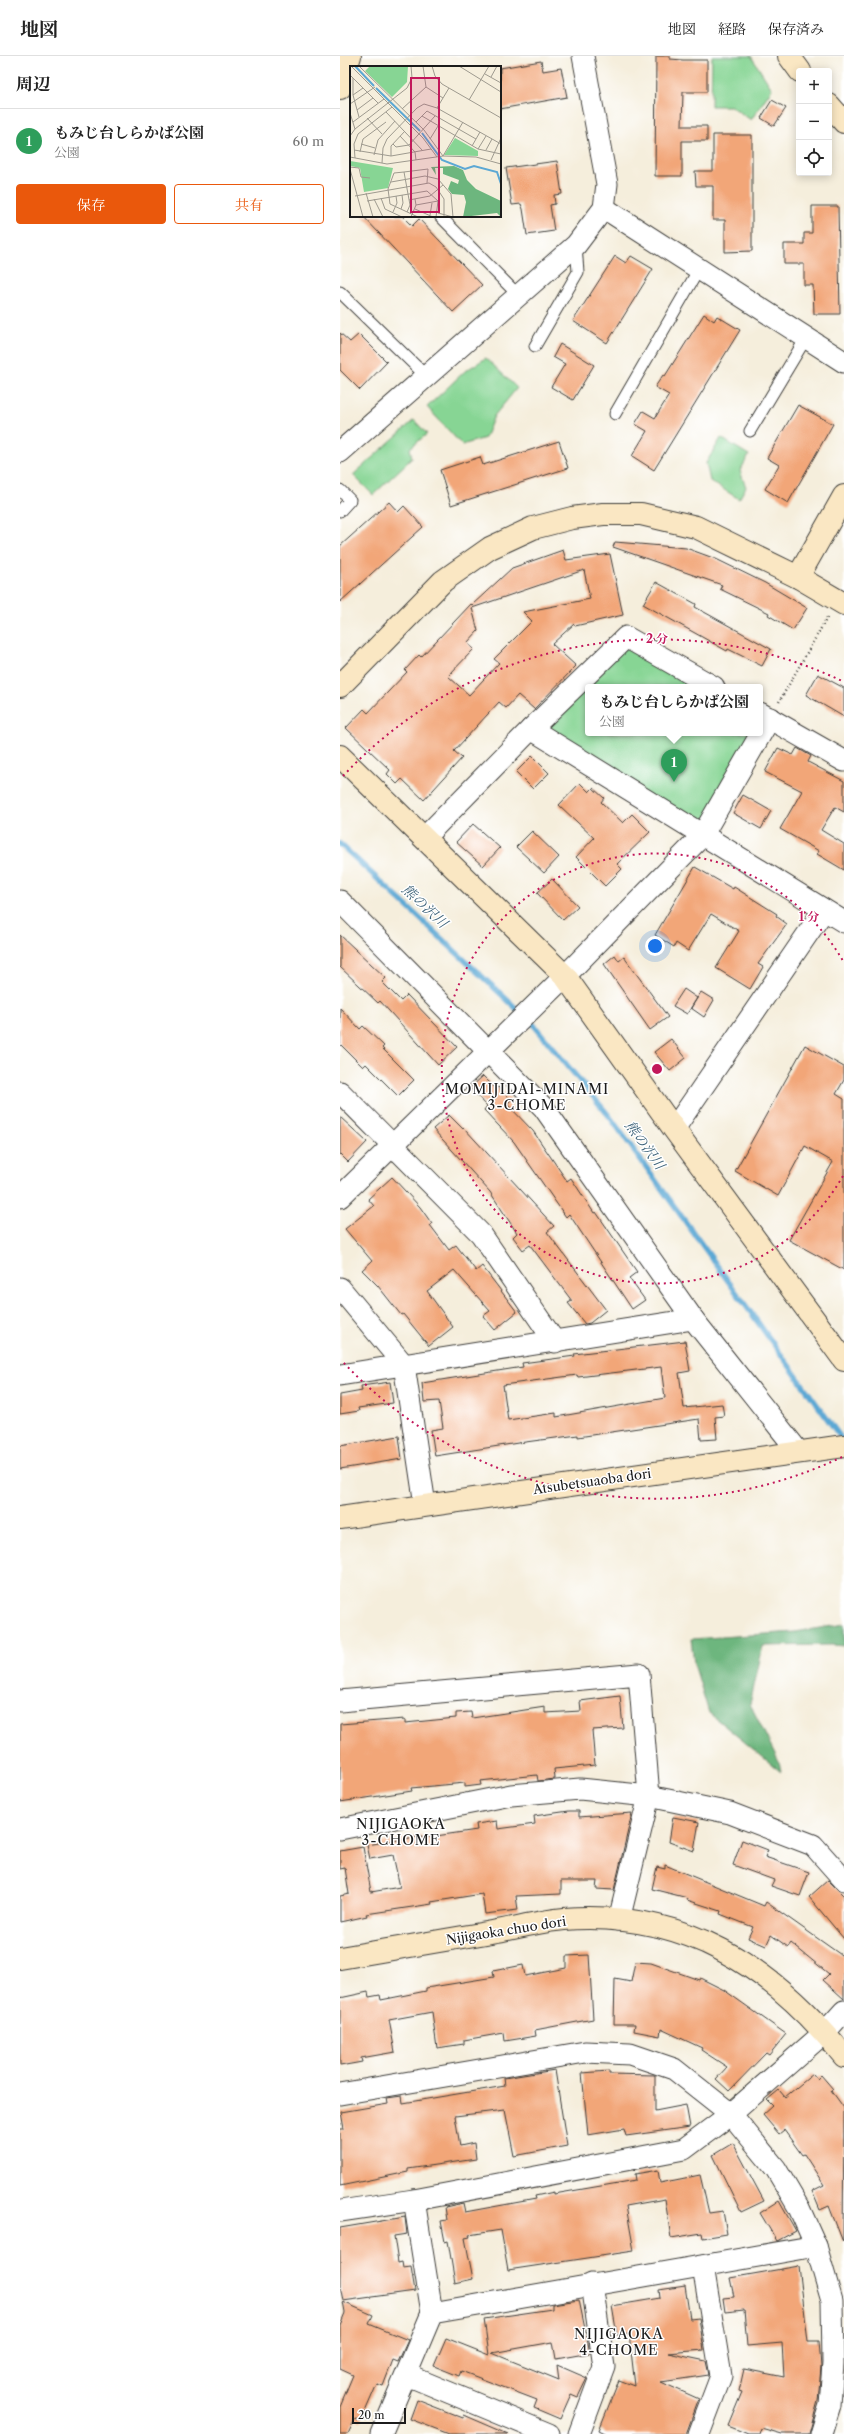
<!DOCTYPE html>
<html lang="ja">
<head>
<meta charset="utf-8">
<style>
	body { margin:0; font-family:"Libre Caslon Text","Noto Serif JP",serif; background:#f6f6f6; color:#222 }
	.controls { position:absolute; right:12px; top:12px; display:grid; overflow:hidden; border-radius:4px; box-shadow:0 2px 10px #0003 }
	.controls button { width:36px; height:36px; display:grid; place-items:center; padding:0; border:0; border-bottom:1px solid #e0e0e0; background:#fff; color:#222; font:20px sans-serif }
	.scale { position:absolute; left:12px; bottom:10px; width:54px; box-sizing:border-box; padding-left:4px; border:2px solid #1c1c1c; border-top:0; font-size:11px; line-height:14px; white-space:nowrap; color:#1c1c1c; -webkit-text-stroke:3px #fff; paint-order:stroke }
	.you { position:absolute; left:315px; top:890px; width:14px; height:14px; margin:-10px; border:3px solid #fff; border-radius:50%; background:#1a73e8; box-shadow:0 0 0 6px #1a73e833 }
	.badge { display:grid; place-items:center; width:26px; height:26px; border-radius:50%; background:#ea580c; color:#fff; font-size:13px; font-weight:700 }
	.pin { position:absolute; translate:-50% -33px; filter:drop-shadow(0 1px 2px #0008) }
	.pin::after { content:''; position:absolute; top:21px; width:14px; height:12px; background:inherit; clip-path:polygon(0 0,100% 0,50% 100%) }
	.popup { position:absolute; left:245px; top:628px; width:178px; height:52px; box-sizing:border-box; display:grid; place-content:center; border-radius:4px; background:#fff; filter:drop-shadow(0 1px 3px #0005); font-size:13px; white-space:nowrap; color:#767676 }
	.popup b { font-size:15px; color:#222 }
	.popup::after { content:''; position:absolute; left:50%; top:100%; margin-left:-8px; border:8px solid transparent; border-top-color:#fff }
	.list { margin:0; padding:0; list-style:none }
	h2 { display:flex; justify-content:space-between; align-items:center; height:52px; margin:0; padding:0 16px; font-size:17px }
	h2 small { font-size:13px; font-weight:400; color:#767676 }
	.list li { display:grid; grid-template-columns:26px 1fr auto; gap:12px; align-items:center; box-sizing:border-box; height:64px; padding:0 16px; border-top:1px solid #e0e0e0 }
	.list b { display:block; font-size:15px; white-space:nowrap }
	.list p { margin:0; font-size:13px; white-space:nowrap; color:#767676 }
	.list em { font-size:13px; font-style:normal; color:#767676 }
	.actions { display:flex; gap:8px; padding:12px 16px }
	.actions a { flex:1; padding:9px 0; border:1px solid #ea580c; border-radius:4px; text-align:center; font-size:14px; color:#ea580c }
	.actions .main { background:#ea580c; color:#fff }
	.icon { flex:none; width:22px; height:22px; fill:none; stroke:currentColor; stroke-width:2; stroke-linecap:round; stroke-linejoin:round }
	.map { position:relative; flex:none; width:504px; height:2378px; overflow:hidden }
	header { display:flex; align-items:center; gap:24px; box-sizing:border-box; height:56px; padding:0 20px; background:#fff; border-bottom:1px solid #e0e0e0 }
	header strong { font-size:19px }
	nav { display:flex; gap:22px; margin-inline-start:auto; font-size:14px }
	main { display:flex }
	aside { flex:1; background:#fff }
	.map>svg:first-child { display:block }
</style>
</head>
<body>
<header>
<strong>地図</strong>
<nav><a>地図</a><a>経路</a><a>保存済み</a></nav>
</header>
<main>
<aside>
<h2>周辺<small></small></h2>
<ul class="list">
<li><span class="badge" style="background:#2e9e5b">1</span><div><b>もみじ台しらかば公園</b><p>公園</p></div><em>60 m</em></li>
</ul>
<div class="actions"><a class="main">保存</a><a>共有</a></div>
</aside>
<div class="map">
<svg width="504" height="2378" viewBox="0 0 504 2378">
	<rect width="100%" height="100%" fill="#fff"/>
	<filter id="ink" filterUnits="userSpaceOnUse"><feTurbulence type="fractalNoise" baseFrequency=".025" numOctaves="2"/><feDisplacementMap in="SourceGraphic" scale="8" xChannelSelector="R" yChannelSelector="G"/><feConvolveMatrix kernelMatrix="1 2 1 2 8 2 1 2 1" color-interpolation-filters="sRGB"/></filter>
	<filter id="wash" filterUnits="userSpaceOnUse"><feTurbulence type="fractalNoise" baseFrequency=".012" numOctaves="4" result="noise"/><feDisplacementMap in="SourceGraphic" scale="16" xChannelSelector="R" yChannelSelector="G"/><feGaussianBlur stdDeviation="0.9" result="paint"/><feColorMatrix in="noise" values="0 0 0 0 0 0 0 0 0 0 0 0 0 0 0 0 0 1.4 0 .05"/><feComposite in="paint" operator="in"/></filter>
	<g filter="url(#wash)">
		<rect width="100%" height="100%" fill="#f5eedc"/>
		<!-- green -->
		<g fill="#87d594" stroke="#527858">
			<polygon points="372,0 411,0 432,33 411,64 391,50 371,50"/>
			<polygon points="146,302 177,332 154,360 145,382 122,389 87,351 125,315"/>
			<polygon points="74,364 87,378 70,392 72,402 33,439 13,419"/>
			<polygon points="381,382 409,399 400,415 406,431 399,443 370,425 366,407"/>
			<polygon points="286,581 374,631 248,631 248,677 420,677 362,780 191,673"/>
		</g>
		<!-- forest -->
		<polygon fill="#6db67e" stroke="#44694d" points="504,1568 504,1590 492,1589 423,1590 410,1648 439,1706 441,1716 369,1657 354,1608 351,1583 455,1576"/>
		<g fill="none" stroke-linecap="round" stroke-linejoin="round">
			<!-- stream -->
			<polyline stroke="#5ca8d4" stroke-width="5.5" points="0,788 193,968 270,1061 504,1386"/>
		</g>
		<g id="blocks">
			<!-- building -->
			<g fill="#f2a678" fill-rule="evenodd">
				<polygon points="316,0 330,0 330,3 343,4 367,4 367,36 343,36 342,70 367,70 367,85 342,85 342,120 315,120"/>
				<polygon points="201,5 203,15 221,12 227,41 160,53 160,12"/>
				<polygon points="432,44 446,52 434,70 421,62"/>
				<polygon points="373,79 412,79 412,195 385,196 385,164 373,164 373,130 356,130 355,115 373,115"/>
				<polygon points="217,105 222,138 214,139 215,148 210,149 214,175 187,179 183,153 181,148 172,149 166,112"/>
				<polygon points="472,150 498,150 500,258 474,258 473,229 464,229 464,208 444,208 444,188 464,188 464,177 472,177"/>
				<polygon points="23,160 62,160 72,170 79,163 142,229 113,256"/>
				<polygon points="275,200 286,207 291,200 313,213 267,287 233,265"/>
				<polygon points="364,258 374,265 377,260 400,274 314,414 292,400 307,375 295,368 303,355 315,362 329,339 315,331 323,319 325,320"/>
				<polygon points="0,277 10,286 19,278 47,306 20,334 0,314"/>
				<polygon points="220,288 254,309 233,344 211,331 225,308 213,301"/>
				<polygon points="458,349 493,368 448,447 425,433 439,409 427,402"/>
				<polygon points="219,385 228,412 111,449 100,414 140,401 143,409"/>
				<polygon points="49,446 58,456 64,450 83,471 0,546 0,490"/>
				<polygon points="275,486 346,492 376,503 425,527 467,552 453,574 428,559 429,557 380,533 382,529 273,491"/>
				<path d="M223,494L226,504L270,498L283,559L235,570L234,568L212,588L236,610L194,653L178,639L166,652L159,646L114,695L122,702L84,744L62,723L57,728L47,718L50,714L6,672L24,653L28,657L67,616L65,614L79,599L81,601L131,548L132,549L172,512ZM244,514L250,543L183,556L192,565L154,603L159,607L129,639L108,620L134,593L127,587L138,575L132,552Z"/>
				<polygon points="316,526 356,548 355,551 431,593 422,610 388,593 387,595 303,548"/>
				<polygon points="478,618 504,632 504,661 466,639"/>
				<polygon points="438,692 453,699 457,692 471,700 468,706 504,725 504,756 495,751 481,774 504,788 504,814 477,798 479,795 440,773 462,735 425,716"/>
				<polygon points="192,700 209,717 193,733 176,716"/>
				<polygon points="240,727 249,736 253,732 264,742 261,746 283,767 292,758 310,776 277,808 282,813 265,830 236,801 254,782 219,749"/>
				<polygon points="403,739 431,755 421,773 393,757"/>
				<polygon points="133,768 160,792 143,810 116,786"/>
				<polygon points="192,775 219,801 204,817 176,791"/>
				<polygon points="355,811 393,833 394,831 437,858 436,860 447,868 418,908 423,911 410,933 376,912 399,875 371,858 348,895 336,887 334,891 315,879"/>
				<polygon points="212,823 238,850 223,864 197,837"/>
				<polygon points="0,879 46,922 42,926 61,945 67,939 117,991 98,1009 40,945 38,947 0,911"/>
				<polygon points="275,899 279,905 284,901 328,961 310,974 264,908"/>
				<polygon points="344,933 357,942 347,958 333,950"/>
				<polygon points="361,936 374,944 364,961 351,952"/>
				<polygon points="0,952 20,973 23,970 44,990 42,992 74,1024 58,1040 26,1008 23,1011 0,988"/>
				<polygon points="331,983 346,1002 330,1015 314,996"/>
				<polygon points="465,989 504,1011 504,1024 496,1038 504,1043 504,1214 449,1184 493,1106 465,1090 438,1140 395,1115"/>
				<polygon points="143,1020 156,1033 158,1031 171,1044 167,1048 193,1075 227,1125 231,1122 254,1157 256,1156 297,1216 289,1222 305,1244 292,1253 229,1158 226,1161 174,1086 144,1054 147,1050 130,1032"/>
				<polygon points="109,1059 123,1073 124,1072 214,1170 207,1176 266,1254 250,1267 245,1268 228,1247 232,1245 190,1189 183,1194 173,1181 177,1177 150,1136 93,1073"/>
				<polygon points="0,1061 27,1086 8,1106 0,1098"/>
				<polygon points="52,1121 80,1151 92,1168 90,1169 109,1194 116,1189 136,1215 142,1210 177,1256 155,1274 143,1260 150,1255 114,1214 87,1235 113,1271 89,1290 63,1258 61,1259 38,1230 22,1214 32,1205 5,1173 34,1150 28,1143"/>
				<path d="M345,1285L350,1315L339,1317L344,1352L382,1348L384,1360L375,1361L377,1383L361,1384L359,1363L238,1381V1379L178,1387L95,1400L91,1374L103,1372L99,1345L84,1346L82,1327L183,1311L182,1307L235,1300L234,1298ZM321,1311L325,1342L216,1361V1357L168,1364L163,1329L237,1319L238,1321Z"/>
				<polygon points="50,1326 53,1347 18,1352 19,1355 0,1358 0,1339 22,1335 21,1330"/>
				<polygon points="59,1380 62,1403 0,1413 0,1390"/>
				<polygon points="280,1640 283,1672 252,1674 255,1709 214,1713 215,1723 198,1725 197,1719 140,1725 141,1729 125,1731 125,1727 71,1732 72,1735 0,1746 0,1668 65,1663 65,1667 116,1662 116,1657 131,1656 132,1662 205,1651 205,1657 241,1655 240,1645"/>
				<polygon points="229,1755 239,1755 239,1761 292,1757 274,1834 256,1833 257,1825 221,1825 221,1838 176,1840 178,1854 145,1858 142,1838 91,1846 92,1848 26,1858 27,1860 0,1866 0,1840 9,1838 5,1812 0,1813 0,1795 23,1791 31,1836 60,1831 53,1799 30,1803 27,1789 82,1780 82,1782 137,1774 136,1768 157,1765 158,1773 195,1768 194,1760"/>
				<polygon points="333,1761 359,1766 354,1795 329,1786"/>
				<polygon points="402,1784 428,1794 425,1801 469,1816 460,1840 431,1830 434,1824 393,1809"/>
				<polygon points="325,1809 424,1850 426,1846 504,1901 504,1943 483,1924 489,1918 451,1887 448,1891 431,1879 426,1890 408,1882 413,1871 380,1858 381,1855 347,1844 348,1842 312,1833 317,1811 325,1813"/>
				<polygon points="488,1824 504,1840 504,1883 469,1841"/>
				<polygon points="249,1899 253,1963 195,1974 196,1980 165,1985 164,1977 124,1984 124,1988 97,1992 92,1956 49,1964 55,1996 21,2002 22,2006 0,2010 0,1942 28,1936 29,1941 40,1939 41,1944 86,1935 86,1932 154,1921 153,1915 183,1909 185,1920 226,1912 226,1900"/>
				<polygon points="295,1906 311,1907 359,1924 360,1922 384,1934 446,1978 429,1999 426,1997 389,2035 376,2023 387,2011 361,1994 362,1992 321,1973 320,1980 294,1975 295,1968 274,1968 275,1923 291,1926"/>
				<polygon points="215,2014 227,2090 174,2100 165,2054 115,2060 120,2090 134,2087 136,2103 68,2113 68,2116 0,2130 0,2073 4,2073 1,2056 48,2048 47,2042 62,2040 63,2047 165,2030 164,2022"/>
				<polygon points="269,2015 269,2018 315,2019 315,2055 346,2049 350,2071 286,2080 284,2073 248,2079 242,2017"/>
				<polygon points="473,2018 477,2023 481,2019 493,2033 491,2034 504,2052 503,2186 489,2150 480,2154 472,2135 484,2129 464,2098 462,2099 444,2074 439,2078 423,2059 433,2050 427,2044 439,2034 445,2041"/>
				<polygon points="393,2087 424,2145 401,2156 373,2099"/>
				<polygon points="318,2114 320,2127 360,2119 369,2157 383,2155 387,2178 363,2182 362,2177 331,2182 325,2143 286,2150 294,2195 168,2214 161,2174 129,2179 130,2181 125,2182 133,2223 115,2227 108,2185 105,2186 101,2165 107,2164 105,2151 123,2147 125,2156 196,2143 195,2140 214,2136 214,2138 296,2124 295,2118"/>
				<polygon points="439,2145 456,2175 437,2185 420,2157"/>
				<polygon points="65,2161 67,2178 54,2180 58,2207 62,2206 63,2212 71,2211 75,2235 3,2245 0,2229 0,2172"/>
				<polygon points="459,2210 468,2285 479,2285 481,2311 478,2345 469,2378 442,2378 421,2372 419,2378 408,2378 388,2370 402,2336 399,2335 404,2313 444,2321 442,2287 407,2290 404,2254 385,2256 383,2242 394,2241 390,2222"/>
				<polygon points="345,2230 350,2263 359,2262 364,2294 328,2297 366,2305 369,2319 321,2326 359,2343 346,2378 267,2378 259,2374 279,2324 295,2330 289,2277 277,2279 272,2250 320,2242 319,2234"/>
				<polygon points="239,2244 250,2297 216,2303 213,2286 152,2297 219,2324 217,2309 247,2322 238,2341 231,2338 220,2363 194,2352 197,2344 121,2315 119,2320 94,2310 106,2282 149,2299 144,2263 212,2253 212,2248"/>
				<polygon points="3,2246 33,2259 29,2268 68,2284 58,2306 53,2304 43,2330 37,2328 21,2365 15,2363 8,2378 0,2378 0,2350 13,2319 0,2313 0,2269 5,2257"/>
				<polygon points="77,2344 123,2362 124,2359 168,2378 109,2378 70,2363"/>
			</g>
		</g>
	</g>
	<g filter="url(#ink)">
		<use href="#blocks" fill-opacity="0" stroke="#3d3c39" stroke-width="1"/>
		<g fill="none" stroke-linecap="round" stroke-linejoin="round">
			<!-- lane casing -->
			<g stroke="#3d3c39" stroke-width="13">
				<g id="lane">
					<polyline points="100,160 178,239"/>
					<polyline points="0,236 86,320"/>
					<polyline points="195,290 238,216 236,189"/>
					<polyline points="275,358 359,213"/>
					<polyline points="410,375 466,282"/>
					<polyline points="0,434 10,444 0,455"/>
				</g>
			</g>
			<!-- street casing -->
			<g stroke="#3d3c39" stroke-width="23">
				<g id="street">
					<polyline points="264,152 504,306"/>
					<polyline points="0,396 236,189 264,152 267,128 243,0"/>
					<polyline points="420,657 504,705"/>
					<polyline points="191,673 504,866"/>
					<polyline points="84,782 191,673 286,581 374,631"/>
					<polyline points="0,845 204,1052 353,1263 458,1395"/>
					<polyline points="0,1036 141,1178 215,1286"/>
					<polyline points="334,1073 484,854"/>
					<polyline points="0,1141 225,920 362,780 430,662"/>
					<polyline points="0,1232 64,1309 85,1449"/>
					<polyline points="0,1319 353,1263"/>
					<polyline points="0,1645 299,1618 309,1740 279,1864"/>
					<polyline points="0,1773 171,1739 240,1733 309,1740 390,1757 473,1789 504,1824"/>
					<polyline points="0,2038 245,1996 290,1998 334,2013 391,2058 436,2113 459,2152 476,2190 492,2245 493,2307 490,2349 481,2378"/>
					<polyline points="0,2155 74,2144 344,2093 391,2058 485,1976 504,1955"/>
					<polyline points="92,2257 476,2190"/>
					<polyline points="67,2319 209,2378"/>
					<polyline points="41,2378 92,2257 74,2144"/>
					<polyline points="239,2378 264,2311 252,2228"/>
					<polyline points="359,2378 381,2320 363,2210"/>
				</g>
			</g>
			<!-- secondary casing -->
			<g stroke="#3d3c39" stroke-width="24">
				<g id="secondary">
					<polyline points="449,0 460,15"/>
					<polyline points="0,32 10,0"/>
					<polyline points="489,49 504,66"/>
					<polyline points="458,521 504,440"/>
					<polyline points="0,630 103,525 150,492 193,472 232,462 263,458 301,458 356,471 458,521 504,548"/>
					<polyline points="0,700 225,920 334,1073 504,1304"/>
					<polyline points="0,1462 504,1390"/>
					<path d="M0,1902C51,1893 101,1885 152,1876C176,1872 200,1865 224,1863C344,1854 431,1909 504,2000"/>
				</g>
			</g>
			<!-- path -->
			<polyline stroke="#3d3c39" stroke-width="2.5" stroke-dasharray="1 3" stroke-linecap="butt" points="439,646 488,560"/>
			<!-- lane -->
			<use href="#lane" stroke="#fff" stroke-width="11"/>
			<!-- street -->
			<use href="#street" stroke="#fff" stroke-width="21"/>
			<!-- secondary -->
			<use href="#secondary" stroke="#fae7c3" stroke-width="22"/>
		</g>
	</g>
	<!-- distance rings -->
	<g fill="none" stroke="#c2185b" stroke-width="2" stroke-dasharray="2 4">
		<path d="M503 1120A215 215 0 1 1 503 905"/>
		<path d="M502 1401A430 430 0 0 1 3 1306M3 720A430 430 0 0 1 502 625"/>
	</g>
	<g text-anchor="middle" stroke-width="3" stroke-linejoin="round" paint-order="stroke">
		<!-- street labels -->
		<g font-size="13" fill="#1c1c1c" stroke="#fff">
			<text transform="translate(252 1425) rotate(-8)" y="5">Atsubetsuaoba dori</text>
			<text transform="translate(166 1874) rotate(-9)" y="5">Nijigaoka chuo dori</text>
		</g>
		<!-- water labels -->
		<g font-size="14" font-style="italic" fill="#3c6278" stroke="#fff">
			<text transform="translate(85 850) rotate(43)" y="5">熊の沢川</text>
			<text transform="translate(305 1089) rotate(54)" y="5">熊の沢川</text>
		</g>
		<!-- neighbourhood labels -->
		<g font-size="14" letter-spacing="1" fill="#1c1c1c" stroke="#fff">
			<text x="187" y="1038">MOMIJIDAI-MINAMI<tspan x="187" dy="16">3-CHOME</tspan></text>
			<text x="61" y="1773">NIJIGAOKA<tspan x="61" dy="16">3-CHOME</tspan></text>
			<text x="279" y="2283">NIJIGAOKA<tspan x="279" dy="16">4-CHOME</tspan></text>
		</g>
	</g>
	<!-- overview -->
	<g transform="translate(10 10)">
		<rect width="151" height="151" fill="#f5eedc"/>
		<path d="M20,0H58L57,16L42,31L15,5ZM105,72L128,85V90L94,89ZM0,95L43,102L38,122L14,126L10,102L1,100Z" fill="#87d594"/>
		<path d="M104,100L113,104L117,114L126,123L151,135V151L147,147L113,151L116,136L114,129L102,128L98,123L101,115L108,118L109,114L93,108V102H85L86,109L81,101Z" fill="#6db67e"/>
		<path fill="none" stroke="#5ca8d4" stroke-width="2" d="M5,0L24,20M26,22L70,65M72,67L92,94L115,103L124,100L147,106L151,118"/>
		<path fill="none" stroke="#9e9a8f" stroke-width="1" d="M1,0L73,72L87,91M9,0L74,64L93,90L113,56M82,0L85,10L92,18L151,52M109,0L151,26M135,8L151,17M0,9L28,37M141,11L147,0M3,12V29L9,51M76,21L93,32M3,29L13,22M119,34L139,0M0,38L25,21M87,42L99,22M52,43L76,21L73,0M7,44L23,32M36,46L73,85M0,47L5,63M72,50L128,83L151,88M17,52L32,68M3,56L34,33M66,56L77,45L126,73M0,70L5,63L57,22L62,12L61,0M50,70L65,86L66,94M80,73L88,60M11,78L25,82M43,78L46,81L59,79L85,50M122,80L130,66M128,83L136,70M4,84L41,90L81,83M136,84L142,73M10,86L13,73L36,56M24,89L28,74L45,55M41,90V80L55,65M0,91L37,98L93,90L126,91L151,98M5,92L4,78L8,68L42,41M141,94L151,72M32,97L33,82L37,73L67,42L74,38L87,42L151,78M0,101L9,102L11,111L20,112M0,103L13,151M54,106L60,139L57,146M41,116L75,110L88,113L101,128L103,151L88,147M16,127L23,151M5,130L79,117L86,121L94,133V151M31,132L35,143L52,151M24,133L33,151M59,134L80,130L93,119M17,135L77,125L88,135L86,151M66,139L88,135M51,143L53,137L52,129M65,143L83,151M43,146L47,137L46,130M80,149L82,137M61,151L66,139L65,133M68,151L40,138L38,123L44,107L54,106L78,103L77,117"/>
		<path fill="#c2185b" fill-opacity="0.15" stroke="#c2185b" stroke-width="2" d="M61,12H89V146H61Z"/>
		<rect width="151" height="151" fill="none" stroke="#1c1c1c" stroke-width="2"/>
	</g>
	<circle cx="317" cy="1013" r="6" fill="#c2185b" stroke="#fff" stroke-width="2"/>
	<g font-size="12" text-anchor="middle" font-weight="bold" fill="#c2185b" stroke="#fff" stroke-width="3" stroke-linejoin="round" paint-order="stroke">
		<text x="317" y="587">2 分</text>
		<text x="469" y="865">1 分</text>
	</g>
</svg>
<div class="controls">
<button>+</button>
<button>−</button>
<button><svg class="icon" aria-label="locate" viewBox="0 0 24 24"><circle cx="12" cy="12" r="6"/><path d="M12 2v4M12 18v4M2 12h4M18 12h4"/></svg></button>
</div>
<div class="scale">20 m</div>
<div class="you"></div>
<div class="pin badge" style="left:334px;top:726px;background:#2e9e5b">1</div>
<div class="popup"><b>もみじ台しらかば公園</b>公園</div>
</div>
</main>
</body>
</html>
